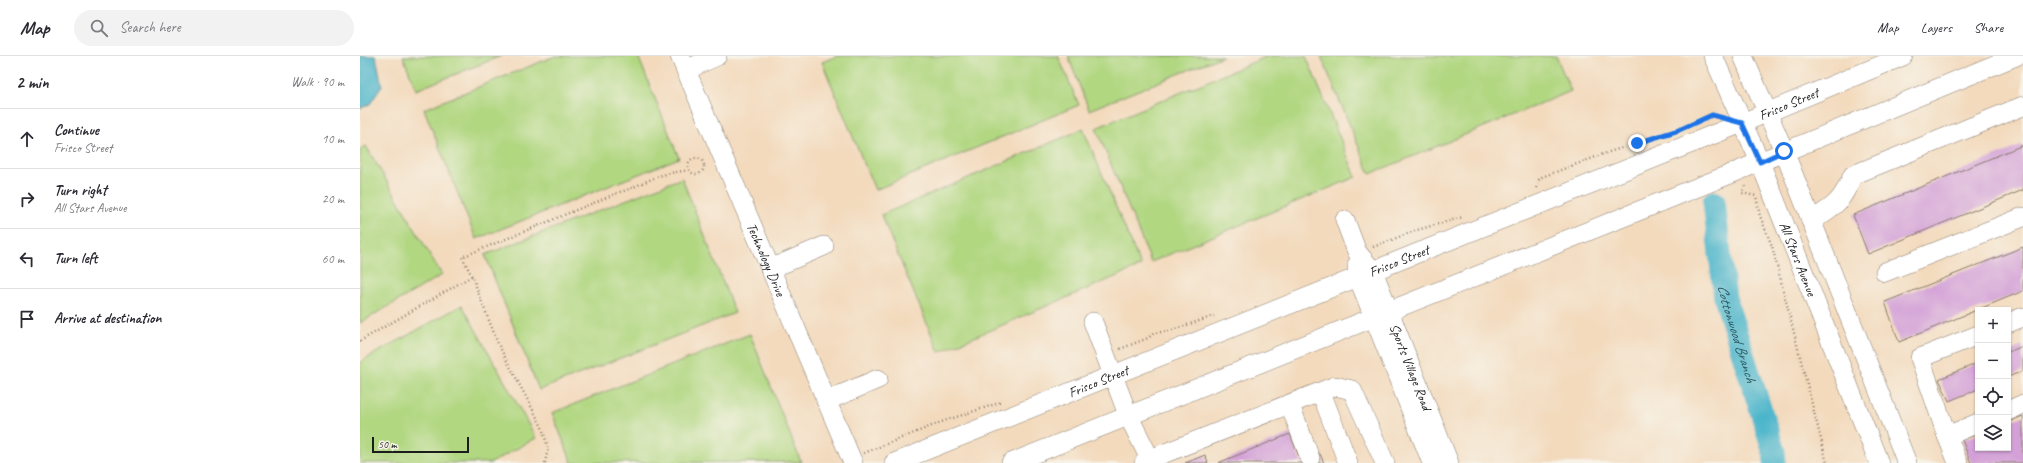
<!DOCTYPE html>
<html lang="en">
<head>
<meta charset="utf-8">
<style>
	body { margin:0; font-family:Caveat,sans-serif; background:#f2f2f3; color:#2b2b33 }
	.controls { position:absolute; right:12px; bottom:12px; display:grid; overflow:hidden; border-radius:0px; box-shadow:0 1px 3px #0004 }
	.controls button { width:36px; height:36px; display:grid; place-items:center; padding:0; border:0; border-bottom:1px solid #e1e1e2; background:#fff; color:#2b2b33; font:20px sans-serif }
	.scale { position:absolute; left:12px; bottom:10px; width:97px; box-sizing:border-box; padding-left:4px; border:2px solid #1c1c1c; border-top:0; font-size:11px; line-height:14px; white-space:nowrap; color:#1c1c1c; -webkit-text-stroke:3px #f7f3e8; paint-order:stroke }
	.stop { position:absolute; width:12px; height:12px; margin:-9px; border:3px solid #1a73e8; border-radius:50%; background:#fff }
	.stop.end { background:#1a73e8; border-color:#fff; box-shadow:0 1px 4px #0008 }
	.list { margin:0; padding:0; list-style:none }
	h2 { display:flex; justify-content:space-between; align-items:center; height:52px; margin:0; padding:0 16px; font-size:17px }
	h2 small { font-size:13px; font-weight:400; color:#7c7c81 }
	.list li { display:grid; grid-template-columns:26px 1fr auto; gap:12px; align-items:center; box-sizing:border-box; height:60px; padding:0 16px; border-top:1px solid #e1e1e2 }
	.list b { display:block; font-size:15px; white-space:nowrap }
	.list p { margin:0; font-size:13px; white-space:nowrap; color:#7c7c81 }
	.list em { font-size:13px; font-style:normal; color:#7c7c81 }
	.icon { flex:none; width:22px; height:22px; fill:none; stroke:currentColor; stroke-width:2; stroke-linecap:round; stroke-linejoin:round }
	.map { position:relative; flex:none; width:1663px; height:407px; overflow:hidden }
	header { display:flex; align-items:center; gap:24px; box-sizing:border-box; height:56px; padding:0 20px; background:#fff; border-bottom:1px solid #e1e1e2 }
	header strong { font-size:19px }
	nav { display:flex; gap:22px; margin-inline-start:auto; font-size:14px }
	.search { width:280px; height:36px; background:#f2f2f3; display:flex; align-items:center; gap:10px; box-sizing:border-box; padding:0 14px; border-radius:22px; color:#7c7c81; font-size:15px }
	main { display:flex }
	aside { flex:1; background:#fff }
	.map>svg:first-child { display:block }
</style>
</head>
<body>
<header>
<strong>Map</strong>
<div class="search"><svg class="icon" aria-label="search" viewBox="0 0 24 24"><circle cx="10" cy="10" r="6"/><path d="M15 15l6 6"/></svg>Search here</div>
<nav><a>Map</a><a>Layers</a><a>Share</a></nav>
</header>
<main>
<aside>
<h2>2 min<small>Walk · 90 m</small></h2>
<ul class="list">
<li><svg class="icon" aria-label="ahead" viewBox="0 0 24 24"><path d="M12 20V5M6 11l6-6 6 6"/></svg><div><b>Continue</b><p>Frisco Street</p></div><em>10 m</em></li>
<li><svg class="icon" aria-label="right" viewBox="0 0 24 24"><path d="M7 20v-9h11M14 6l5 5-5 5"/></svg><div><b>Turn right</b><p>All Stars Avenue</p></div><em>20 m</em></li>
<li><svg class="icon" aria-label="left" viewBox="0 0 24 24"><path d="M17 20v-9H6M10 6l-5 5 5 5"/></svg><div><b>Turn left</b></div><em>60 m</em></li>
<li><svg class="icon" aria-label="arrive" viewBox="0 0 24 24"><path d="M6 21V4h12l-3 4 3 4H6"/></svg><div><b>Arrive at destination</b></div></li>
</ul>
</aside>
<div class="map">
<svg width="1663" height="407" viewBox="0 0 1663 407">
	<rect width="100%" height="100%" fill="#f7f3e8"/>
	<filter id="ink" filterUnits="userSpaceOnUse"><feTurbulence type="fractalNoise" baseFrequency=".025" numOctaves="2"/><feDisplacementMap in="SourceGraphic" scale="8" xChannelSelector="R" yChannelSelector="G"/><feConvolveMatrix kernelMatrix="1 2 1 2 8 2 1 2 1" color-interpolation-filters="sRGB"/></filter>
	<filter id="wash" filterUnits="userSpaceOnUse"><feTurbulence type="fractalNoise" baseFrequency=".012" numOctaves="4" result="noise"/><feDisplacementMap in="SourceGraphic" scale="16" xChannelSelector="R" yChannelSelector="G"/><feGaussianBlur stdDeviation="0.9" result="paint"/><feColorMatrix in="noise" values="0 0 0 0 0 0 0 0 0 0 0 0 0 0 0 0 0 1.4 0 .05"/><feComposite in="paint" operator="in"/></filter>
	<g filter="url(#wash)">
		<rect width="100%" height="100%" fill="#f3dabd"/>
		<!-- green -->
		<g fill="#b1d781" stroke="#667a4e">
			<polygon points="43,0 141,0 56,34"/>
			<polygon points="195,0 278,0 319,102 116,183 64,53"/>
			<polygon points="477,0 698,0 719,49 515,134 462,6"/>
			<polygon points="708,0 863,0 729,54"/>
			<polygon points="908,0 946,0 996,121 791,206 736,72"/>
			<polygon points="961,0 1196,0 1211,35 1010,118"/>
			<polygon points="723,73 781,210 579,296 521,159"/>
			<polygon points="6,90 82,219 0,267 0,93"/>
			<polygon points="322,122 375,257 179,334 125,199"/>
			<polygon points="102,249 176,382 131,407 0,407 0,306"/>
			<polygon points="390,278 441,406 212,407 192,357"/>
		</g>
		<!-- water -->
		<polygon fill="#4cb5cb" stroke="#346874" points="0,0 16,0 22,30 10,48 0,53"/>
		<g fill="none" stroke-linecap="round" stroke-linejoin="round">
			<!-- river -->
			<path stroke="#4cb5cb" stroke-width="23" id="s1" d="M1354,146L1365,242L1414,396L1415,407"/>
		</g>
		<g id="blocks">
			<!-- building -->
			<g fill="#d3a0d7">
				<polygon points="1663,89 1663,134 1508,198 1493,159"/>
				<polygon points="1663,191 1663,235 1539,286 1525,246"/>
				<polygon points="1663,290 1663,315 1648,321 1648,296"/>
				<polygon points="1618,307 1618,333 1589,345 1579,323"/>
				<polygon points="1663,360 1663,407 1611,407 1602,384 1618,378 1618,392 1648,392 1648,366"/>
				<polygon points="930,378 941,406 960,398 964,407 858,407"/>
				<polygon points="845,399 848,407 825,407"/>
			</g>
		</g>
	</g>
	<g filter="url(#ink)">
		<use href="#blocks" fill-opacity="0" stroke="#887b6c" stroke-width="1"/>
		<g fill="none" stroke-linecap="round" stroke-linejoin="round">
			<!-- minor casing -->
			<g stroke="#887b6c" stroke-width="20">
				<g id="minor">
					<path id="s2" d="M320,0L493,407"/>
					<path id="s3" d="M1353,0L1400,106L1519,407"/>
					<polyline points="1383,0 1424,95 1547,407"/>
					<polyline points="326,14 357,0"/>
					<path id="s4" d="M985,164L997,196L1013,215L1089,407"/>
					<path d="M1451,165C1476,149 1481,147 1493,119L1663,50"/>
					<polyline points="997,209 998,221 1072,407"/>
					<polyline points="410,213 464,190"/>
					<polyline points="1525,216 1663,161"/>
					<polyline points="733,266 768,359 790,403 784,407"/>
					<polyline points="1648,267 1663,261"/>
					<polyline points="961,336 988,407"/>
					<polyline points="466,345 518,323"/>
					<polyline points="930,349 950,402"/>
					<polyline points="1648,355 1663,348"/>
					<polyline points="1587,380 1560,302 1618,279"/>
					<polyline points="790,403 975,330 992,334 1025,407"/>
					<path id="s5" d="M534,407L1382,67L1543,0"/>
					<polyline points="651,407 1378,115 1656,0"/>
					<polyline points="1598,407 1587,380 1618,367"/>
				</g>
			</g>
			<!-- path -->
			<g stroke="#887b6c" stroke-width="2.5" stroke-dasharray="1 3" stroke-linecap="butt">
				<circle cx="336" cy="110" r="8"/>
				<polyline points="1385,130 1382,137 1396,140 1400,160 1412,190 1467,407"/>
				<polyline points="1177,132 1179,124 1182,121 1249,96 1319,74 1352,59 1357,61"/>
				<polyline points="1013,191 1057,174 1103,161"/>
				<polyline points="0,285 112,220"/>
				<polyline points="760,293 788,282 794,277 809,275 854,260"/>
				<polyline points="504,397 584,365 642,346"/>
				<path d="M185,407L188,392L182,371L138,288L112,220L102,201L260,136C272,133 281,127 292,123C304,117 317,116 330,114"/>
			</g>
			<!-- minor -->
			<use href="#minor" stroke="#fff" stroke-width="19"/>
		</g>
	</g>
	<g fill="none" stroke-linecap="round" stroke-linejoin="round" filter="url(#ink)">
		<!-- route -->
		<polyline stroke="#1a73e8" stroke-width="5" points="1277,87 1319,74 1352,59 1382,67 1400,106 1424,95"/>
	</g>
	<g text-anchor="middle" stroke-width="3" stroke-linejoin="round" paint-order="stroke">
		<!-- street labels -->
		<g font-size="14" fill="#1c1c1c" stroke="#f7f3e8">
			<text dy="5" stroke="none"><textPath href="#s5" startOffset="964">Frisco Street</textPath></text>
			<text dy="5" stroke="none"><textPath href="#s3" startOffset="220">All Stars Avenue</textPath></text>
			<text dy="5" stroke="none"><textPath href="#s2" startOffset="221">Technology Drive</textPath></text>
			<text dy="5" stroke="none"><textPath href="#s5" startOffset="544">Frisco Street</textPath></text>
			<text dy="5" stroke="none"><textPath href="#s4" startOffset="162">Sports Village Road</textPath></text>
			<text dy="5" stroke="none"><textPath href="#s5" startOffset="220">Frisco Street</textPath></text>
		</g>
		<!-- water labels -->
		<g font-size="15" font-style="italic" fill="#2f5962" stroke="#f7f3e8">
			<text dy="5" stroke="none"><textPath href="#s1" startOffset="134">Cottonwood Branch</textPath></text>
		</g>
	</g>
</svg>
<div class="controls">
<button>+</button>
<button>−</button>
<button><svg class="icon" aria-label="locate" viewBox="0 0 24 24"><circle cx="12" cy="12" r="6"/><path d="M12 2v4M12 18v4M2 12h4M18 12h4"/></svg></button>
<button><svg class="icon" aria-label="layers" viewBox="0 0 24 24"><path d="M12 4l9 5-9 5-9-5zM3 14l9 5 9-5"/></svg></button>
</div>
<div class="scale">50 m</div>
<div class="stop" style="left:1424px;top:95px"></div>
<div class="stop end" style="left:1277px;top:87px"></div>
</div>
</main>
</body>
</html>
